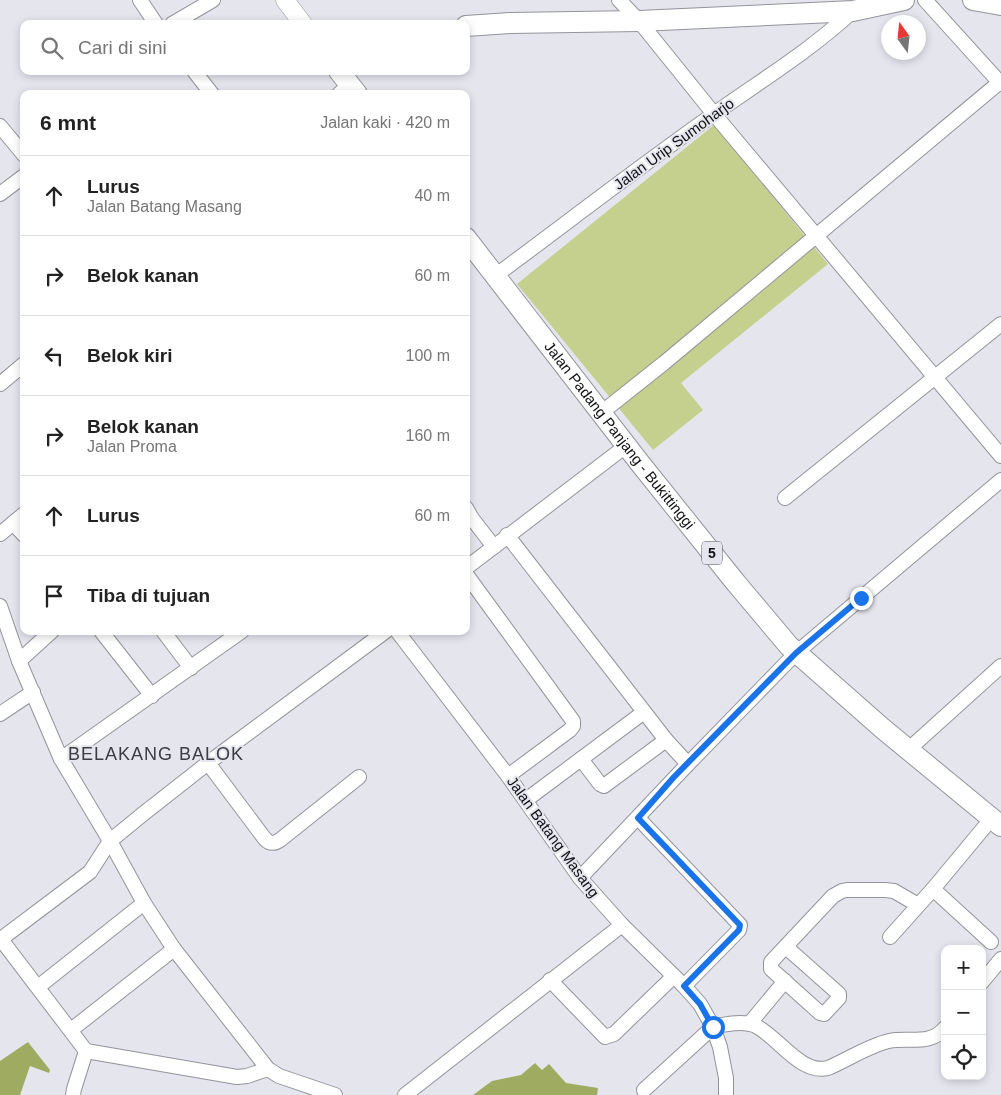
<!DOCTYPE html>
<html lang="id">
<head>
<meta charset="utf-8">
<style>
	body { margin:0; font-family:Helvetica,sans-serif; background:#f6f6f6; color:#222 }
	.controls { position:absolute; right:15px; bottom:15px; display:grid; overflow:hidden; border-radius:10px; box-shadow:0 2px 8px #0003 }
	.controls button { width:45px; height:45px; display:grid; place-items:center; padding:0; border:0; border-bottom:1px solid #e0e0e0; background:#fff; color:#222; font:25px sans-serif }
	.compass { position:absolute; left:881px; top:15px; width:45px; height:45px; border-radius:50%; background:#fff; box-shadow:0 2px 8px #0003; rotate:345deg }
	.stop { position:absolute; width:15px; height:15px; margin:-11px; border:4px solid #1a73e8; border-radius:50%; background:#fff }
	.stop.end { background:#1a73e8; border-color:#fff; box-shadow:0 1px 5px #0008 }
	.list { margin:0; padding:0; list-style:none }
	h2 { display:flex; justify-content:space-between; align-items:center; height:65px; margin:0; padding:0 20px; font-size:21px }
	h2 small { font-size:16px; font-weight:400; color:#767676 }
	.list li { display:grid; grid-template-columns:32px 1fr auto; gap:15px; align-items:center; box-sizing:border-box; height:80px; padding:0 20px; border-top:1px solid #e0e0e0 }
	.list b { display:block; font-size:19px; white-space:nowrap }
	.list p { margin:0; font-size:16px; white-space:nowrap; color:#767676 }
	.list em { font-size:16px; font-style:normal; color:#767676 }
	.icon { flex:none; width:28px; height:28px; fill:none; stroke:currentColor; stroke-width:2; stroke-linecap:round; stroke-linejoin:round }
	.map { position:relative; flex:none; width:1001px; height:1095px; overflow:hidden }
	.search { position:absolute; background:#fff; box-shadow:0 2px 8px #0003; left:20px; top:20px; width:450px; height:55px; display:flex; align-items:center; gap:12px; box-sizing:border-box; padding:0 18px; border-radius:10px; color:#767676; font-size:19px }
	.panel { position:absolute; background:#fff; box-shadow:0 2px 8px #0003; left:20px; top:90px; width:450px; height:545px; border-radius:10px }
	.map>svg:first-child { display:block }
</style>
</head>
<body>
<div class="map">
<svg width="1001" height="1095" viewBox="0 0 1001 1095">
	<rect width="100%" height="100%" fill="#e5e5ee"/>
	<!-- green -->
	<polygon fill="#c5d08e" points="714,125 828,264 681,383 703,410 653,450 517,284"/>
	<!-- forest -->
	<g fill="#9fab61">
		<polygon points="28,1042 50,1070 49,1073 30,1066 20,1095 0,1095 0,1061"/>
		<polygon points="535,1063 542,1070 549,1064 566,1083 598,1088 597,1095 473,1095 492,1081 521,1075"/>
	</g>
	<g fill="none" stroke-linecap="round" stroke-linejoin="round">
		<!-- minor casing -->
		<g stroke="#93939b" stroke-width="16">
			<g id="minor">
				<polyline points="140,0 156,24"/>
				<polyline points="619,0 639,21 714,114 1001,456"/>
				<polyline points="925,0 1001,84"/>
				<polyline points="172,24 213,0"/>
				<polyline points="194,71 212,94"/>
				<polyline points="339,94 350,85"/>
				<polyline points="0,126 24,155"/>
				<polyline points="0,194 24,176"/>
				<path d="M495,276C568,222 640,166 714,114C762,80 811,50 854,10"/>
				<polyline points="0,384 24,364"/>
				<polyline points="601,413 664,363 1000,82"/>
				<polyline points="785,498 1001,324"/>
				<polyline points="466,508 471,517 494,547"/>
				<polyline points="13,523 24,535"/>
				<polyline points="0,534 24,514"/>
				<polyline points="507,535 666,740 604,786 600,784 581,759"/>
				<polyline points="466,568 626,446"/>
				<polyline points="466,574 573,721 573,726 570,730 508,776"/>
				<polyline points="0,606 19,661 61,759 110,841 144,903 174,949 268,1069 279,1076 335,1095"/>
				<polyline points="101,631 152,696"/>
				<polyline points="163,631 191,668"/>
				<polyline points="397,631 508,776 580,878 622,925 684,986 700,1004 713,1027 720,1047 726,1078 726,1095"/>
				<polyline points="19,661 52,631"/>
				<polyline points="0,714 33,692"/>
				<polyline points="666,740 688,764"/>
				<polyline points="909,749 1001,666"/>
				<polyline points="61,759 242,631"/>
				<path d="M208,763L265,839C270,844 274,844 280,840L359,777"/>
				<polyline points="526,800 644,712"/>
				<polyline points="638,818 740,925 739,930 684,986"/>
				<polyline points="580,878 688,764 796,653 1001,480"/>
				<polyline points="933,889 991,942"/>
				<polyline points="890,937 933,889 992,818"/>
				<polyline points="0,938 86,1051 237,1077 247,1076 268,1069"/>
				<polyline points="1,939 90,872 110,841 143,814 208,763 386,631"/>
				<polyline points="786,947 839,994 839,998 824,1014 820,1013 771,969 771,962 833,896 842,891 847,890 885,890 894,891 918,905"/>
				<polyline points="550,980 605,1037 614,1034 674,976"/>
				<polyline points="982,982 1001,959"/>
				<polyline points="38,987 144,903"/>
				<polyline points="750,1023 785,981"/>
				<polyline points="71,1030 174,949"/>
				<path d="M644,1090L713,1027C725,1024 742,1021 754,1025C778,1036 800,1075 828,1068C847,1060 870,1045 889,1041C909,1037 930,1046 945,1028"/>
				<polyline points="73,1095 74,1089 86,1051"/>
				<polyline points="405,1095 622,925"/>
			</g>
		</g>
		<!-- major casing -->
		<g stroke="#93939b" stroke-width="19">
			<polyline id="major" points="285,0 303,24"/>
		</g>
		<!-- highway casing -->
		<g stroke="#93939b" stroke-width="22">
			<g id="highway">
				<polyline points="973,0 1001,5"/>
				<polyline points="466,26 510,23 639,21 833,12 853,11 904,0"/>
				<polyline points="339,71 357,94"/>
				<path id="s1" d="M466,238L639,462L736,583L789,646L882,728L1001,826"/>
			</g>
		</g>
		<!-- minor -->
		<use href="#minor" stroke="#fff" stroke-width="14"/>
		<!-- major -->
		<use href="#major" stroke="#fff" stroke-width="18"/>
		<!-- highway -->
		<use href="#highway" stroke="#fff" stroke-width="20"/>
	</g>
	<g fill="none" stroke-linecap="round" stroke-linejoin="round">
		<!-- route -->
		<polyline stroke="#1a73e8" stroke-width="6" points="713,1027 700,1004 684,986 739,930 740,925 638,818 674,777 796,653 861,598"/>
	</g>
	<g text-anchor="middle" stroke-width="4" stroke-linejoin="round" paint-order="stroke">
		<!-- shield labels -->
		<rect fill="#e5e5ee" stroke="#505055" stroke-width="1" x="702" y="541.5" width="20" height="23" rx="4"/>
		<g font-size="14" font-weight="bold" fill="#101013">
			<text x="712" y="558">5</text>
		</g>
		<!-- street labels -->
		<g font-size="15" fill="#101013" stroke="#e5e5ee">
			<text transform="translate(674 144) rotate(-36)" y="5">Jalan Urip Sumoharjo</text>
			<text dy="5" stroke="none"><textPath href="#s1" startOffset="250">Jalan Padang Panjang - Bukittinggi</textPath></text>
			<text transform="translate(553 837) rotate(54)" y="5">Jalan Batang Masang</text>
		</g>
		<!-- quarter labels -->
		<g font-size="18" letter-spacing="1" fill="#3c3c43" stroke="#e5e5ee">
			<text x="156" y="760">BELAKANG BALOK</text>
		</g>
	</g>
</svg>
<div class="controls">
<button>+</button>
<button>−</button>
<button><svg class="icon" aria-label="locate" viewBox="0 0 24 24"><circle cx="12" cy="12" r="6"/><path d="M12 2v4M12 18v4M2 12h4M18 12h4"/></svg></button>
</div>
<svg class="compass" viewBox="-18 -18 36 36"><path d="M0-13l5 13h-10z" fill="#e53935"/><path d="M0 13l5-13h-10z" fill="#767676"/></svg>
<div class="stop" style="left:713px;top:1027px"></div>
<div class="stop end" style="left:861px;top:598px"></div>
<div class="search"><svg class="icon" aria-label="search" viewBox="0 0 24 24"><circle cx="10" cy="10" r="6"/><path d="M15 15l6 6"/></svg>Cari di sini</div>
<section class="panel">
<h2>6 mnt<small>Jalan kaki · 420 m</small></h2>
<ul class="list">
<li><svg class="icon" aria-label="ahead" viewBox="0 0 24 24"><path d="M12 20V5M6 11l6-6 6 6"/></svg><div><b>Lurus</b><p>Jalan Batang Masang</p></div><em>40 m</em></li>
<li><svg class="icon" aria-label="right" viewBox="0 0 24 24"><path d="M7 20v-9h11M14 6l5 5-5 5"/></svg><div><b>Belok kanan</b></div><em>60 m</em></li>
<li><svg class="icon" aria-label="left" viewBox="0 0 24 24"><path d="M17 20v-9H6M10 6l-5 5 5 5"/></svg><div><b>Belok kiri</b></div><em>100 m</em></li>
<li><svg class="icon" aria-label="right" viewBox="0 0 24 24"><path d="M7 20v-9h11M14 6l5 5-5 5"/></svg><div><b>Belok kanan</b><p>Jalan Proma</p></div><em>160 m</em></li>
<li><svg class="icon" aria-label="ahead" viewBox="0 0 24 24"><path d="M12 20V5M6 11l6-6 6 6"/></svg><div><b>Lurus</b></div><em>60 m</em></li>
<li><svg class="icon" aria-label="arrive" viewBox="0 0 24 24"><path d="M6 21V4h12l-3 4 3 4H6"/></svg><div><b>Tiba di tujuan</b></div></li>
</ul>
</section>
</div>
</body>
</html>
